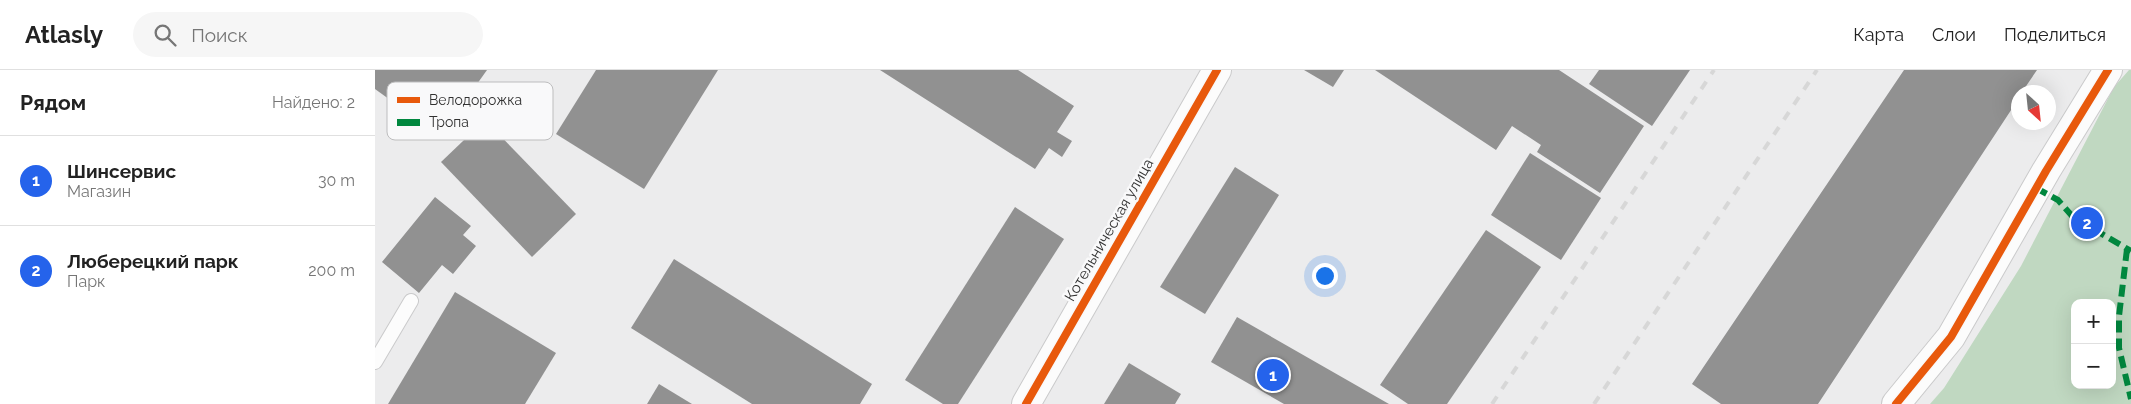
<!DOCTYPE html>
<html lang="ru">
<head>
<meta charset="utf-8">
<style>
	body { margin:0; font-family:Raleway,sans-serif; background:#f6f6f6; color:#222 }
	.controls { position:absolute; right:15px; bottom:15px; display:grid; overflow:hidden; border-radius:10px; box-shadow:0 5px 20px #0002 }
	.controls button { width:45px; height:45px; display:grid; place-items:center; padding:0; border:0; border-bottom:1px solid #e0e0e0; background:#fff; color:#222; font:25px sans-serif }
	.compass { position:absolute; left:1636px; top:15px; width:45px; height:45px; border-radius:50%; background:#fff; box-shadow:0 5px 20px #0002; rotate:153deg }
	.you { position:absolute; left:949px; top:205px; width:18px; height:18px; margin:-12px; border:4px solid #fff; border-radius:50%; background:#1a73e8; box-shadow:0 0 0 8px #1a73e833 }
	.badge { display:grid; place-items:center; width:32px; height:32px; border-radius:50%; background:#2563eb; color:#fff; font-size:16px; font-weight:700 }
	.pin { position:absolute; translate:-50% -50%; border:2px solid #fff; box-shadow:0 1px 5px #0006 }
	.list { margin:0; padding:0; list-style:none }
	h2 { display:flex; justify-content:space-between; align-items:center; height:65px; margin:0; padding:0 20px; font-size:21px }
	h2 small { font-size:16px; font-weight:400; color:#767676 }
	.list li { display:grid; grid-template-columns:32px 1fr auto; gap:15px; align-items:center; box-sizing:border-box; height:90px; padding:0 20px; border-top:1px solid #e0e0e0 }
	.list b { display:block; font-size:19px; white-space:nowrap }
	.list p { margin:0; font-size:16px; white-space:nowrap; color:#767676 }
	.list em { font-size:16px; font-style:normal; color:#767676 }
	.icon { flex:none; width:28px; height:28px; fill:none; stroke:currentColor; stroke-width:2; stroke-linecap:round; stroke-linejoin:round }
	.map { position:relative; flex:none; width:1756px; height:334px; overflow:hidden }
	header { display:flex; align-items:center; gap:30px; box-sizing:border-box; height:70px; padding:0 25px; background:#fff; border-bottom:1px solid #e0e0e0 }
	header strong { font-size:24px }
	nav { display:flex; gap:28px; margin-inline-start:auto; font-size:18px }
	.search { width:350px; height:45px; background:#f6f6f6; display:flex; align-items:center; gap:12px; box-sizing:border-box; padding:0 18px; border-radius:28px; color:#767676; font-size:19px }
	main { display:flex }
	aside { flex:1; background:#fff }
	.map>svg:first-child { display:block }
</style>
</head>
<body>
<header>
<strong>Atlasly</strong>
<div class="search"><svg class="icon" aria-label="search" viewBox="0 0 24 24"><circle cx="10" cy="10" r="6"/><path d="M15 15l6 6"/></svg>Поиск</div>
<nav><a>Карта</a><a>Слои</a><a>Поделиться</a></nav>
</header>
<main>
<aside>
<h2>Рядом<small>Найдено: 2</small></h2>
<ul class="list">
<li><span class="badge">1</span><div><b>Шинсервис</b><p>Магазин</p></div><em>30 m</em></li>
<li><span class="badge">2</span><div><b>Люберецкий парк</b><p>Парк</p></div><em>200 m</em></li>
</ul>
</aside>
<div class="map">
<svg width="1756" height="334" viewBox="0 0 1756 334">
	<rect width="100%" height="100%" fill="#ececed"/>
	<!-- green -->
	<path fill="#c0d8c1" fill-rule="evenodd" d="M1754,0H1756V334H1555L1569,318L1646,196L1739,17ZM1700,233H1737V315H1700Z"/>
	<!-- building -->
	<g fill="#919191">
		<polygon points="0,0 112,0 65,66 0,19"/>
		<polygon points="221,0 343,0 269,119 181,64"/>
		<polygon points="505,0 643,0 699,36 682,62 697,71 687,87 674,78 660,99"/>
		<polygon points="929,0 969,0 958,17"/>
		<polygon points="1000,0 1184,0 1269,56 1225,123 1162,82 1166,75 1137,56 1121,80"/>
		<polygon points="1224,0 1315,0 1277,56 1214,14"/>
		<polygon points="1529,0 1662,0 1647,22 1644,22 1644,28 1443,334 1346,334 1317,314"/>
		<polygon points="110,50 201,144 157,187 66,92"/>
		<polygon points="1155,83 1226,128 1186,190 1116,145"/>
		<polygon points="860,97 904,125 830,244 785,217"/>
		<polygon points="60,127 96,156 88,165 101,176 78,204 67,195 44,223 7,192"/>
		<polygon points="640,137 689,169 583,334 568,334 530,310"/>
		<polygon points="1111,160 1166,197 1072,334 1033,334 1005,315"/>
		<polygon points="299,189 497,314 485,334 377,334 256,258"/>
		<polygon points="80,222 181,283 150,334 13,334"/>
		<polygon points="862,247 1014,334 909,334 836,292"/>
		<polygon points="754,293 806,324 800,334 729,334"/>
		<polygon points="284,314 317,334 272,334"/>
	</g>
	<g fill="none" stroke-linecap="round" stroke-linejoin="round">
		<!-- service casing -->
		<g stroke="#cacacb" stroke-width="16">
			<polyline id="service" points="0,292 36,231"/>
		</g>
		<!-- minor casing -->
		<g stroke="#cacacb" stroke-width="30">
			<polyline id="minor" points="1521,334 1576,267 1671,101 1733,0"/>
		</g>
		<!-- tertiary casing -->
		<g stroke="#cacacb" stroke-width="30">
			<polyline id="tertiary" points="651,334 842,0"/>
		</g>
		<!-- service -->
		<use href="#service" stroke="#fcfcfc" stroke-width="14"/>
		<!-- minor -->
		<use href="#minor" stroke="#fcfcfc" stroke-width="28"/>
		<!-- tertiary -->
		<use href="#tertiary" stroke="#fcfcfc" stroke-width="28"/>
		<!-- rail -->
		<g stroke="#d7d7d7" stroke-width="4" stroke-dasharray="9 9" stroke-linecap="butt">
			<polyline points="1117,334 1339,0"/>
			<polyline points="1219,334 1442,0"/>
		</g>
		<!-- quiet -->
		<g stroke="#00873e" stroke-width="6" stroke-dasharray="12 6" stroke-linecap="butt">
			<polyline points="1661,118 1683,130 1698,147 1756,181"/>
			<polyline points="1752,179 1744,246 1744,278 1756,329"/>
		</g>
		<!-- cycleway casing -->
		<g stroke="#f9f9fa" stroke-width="11">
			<g id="cycleway">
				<polyline points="651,334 842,0"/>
				<polyline points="1521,334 1576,267 1671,101 1733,0"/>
			</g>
		</g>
		<!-- cycleway -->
		<use href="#cycleway" stroke="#e8590c" stroke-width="8"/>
	</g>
	<g text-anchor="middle" stroke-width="5" stroke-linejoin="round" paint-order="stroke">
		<!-- street labels -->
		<g font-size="15" fill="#313131" stroke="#f9f9fa">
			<text transform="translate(734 160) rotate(-60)" y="5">Котельническая улица</text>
		</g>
	</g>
	<!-- legend -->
	<rect x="12" y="12" width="166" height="58" rx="8" fill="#f9f9fa" stroke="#bdbdbe" stroke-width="1"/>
	<rect x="22" y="27" width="23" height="6" fill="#e8590c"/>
	<rect x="22" y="49" width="23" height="7" fill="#00873e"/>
	<g font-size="14" fill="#313131">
		<text x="54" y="35">Велодорожка</text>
		<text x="54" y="57">Тропа</text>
	</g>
</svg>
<div class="controls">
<button>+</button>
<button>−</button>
</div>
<svg class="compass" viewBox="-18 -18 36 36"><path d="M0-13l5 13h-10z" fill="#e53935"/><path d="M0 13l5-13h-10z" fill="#767676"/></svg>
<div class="you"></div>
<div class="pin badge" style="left:898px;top:305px">1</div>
<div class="pin badge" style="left:1712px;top:153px">2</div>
</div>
</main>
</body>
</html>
